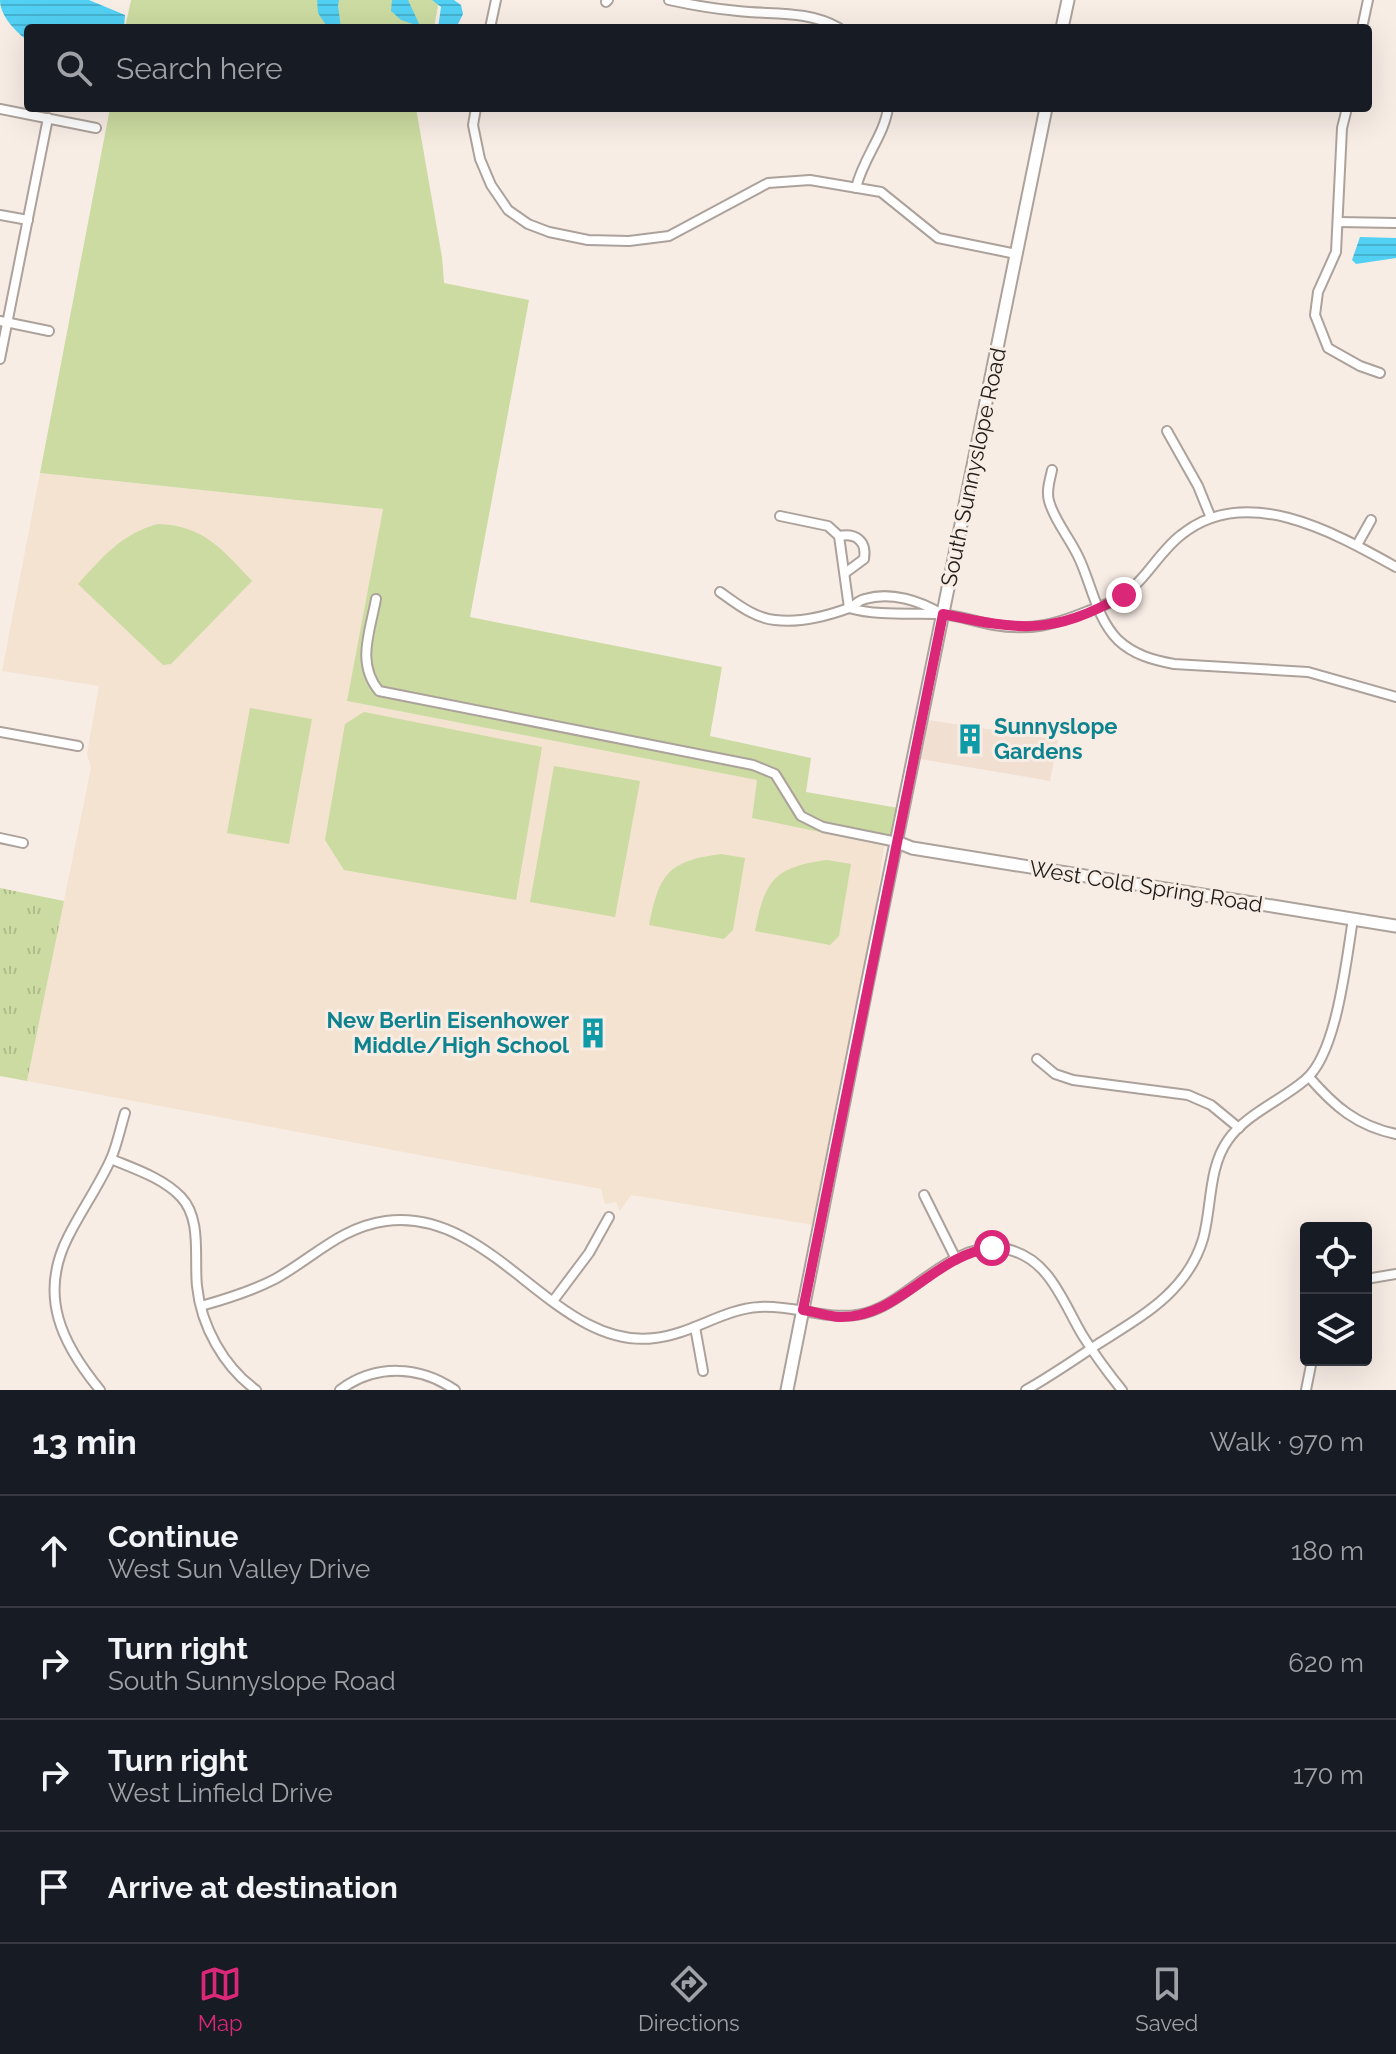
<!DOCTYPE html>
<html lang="en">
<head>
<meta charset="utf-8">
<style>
	body { margin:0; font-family:Raleway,sans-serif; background:#242831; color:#f1f3f6 }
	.controls { position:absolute; right:24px; bottom:24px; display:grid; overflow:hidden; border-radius:8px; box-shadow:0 8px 32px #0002 }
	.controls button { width:72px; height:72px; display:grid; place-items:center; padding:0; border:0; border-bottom:2px solid #363941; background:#171b24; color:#f1f3f6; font:40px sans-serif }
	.stop { position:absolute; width:24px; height:24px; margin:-18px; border:6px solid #db2777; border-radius:50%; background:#fff }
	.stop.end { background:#db2777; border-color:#fff; box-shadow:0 2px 8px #0008 }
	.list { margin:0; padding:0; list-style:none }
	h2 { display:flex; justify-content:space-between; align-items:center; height:104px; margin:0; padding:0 32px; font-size:34px }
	h2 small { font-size:26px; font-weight:400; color:#9ea1a6 }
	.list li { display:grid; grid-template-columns:52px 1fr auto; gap:24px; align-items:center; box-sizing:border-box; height:112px; padding:0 32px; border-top:2px solid #363941 }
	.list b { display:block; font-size:30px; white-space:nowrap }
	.list p { margin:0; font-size:26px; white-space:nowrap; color:#9ea1a6 }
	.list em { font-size:26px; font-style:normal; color:#9ea1a6 }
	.icon { flex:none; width:44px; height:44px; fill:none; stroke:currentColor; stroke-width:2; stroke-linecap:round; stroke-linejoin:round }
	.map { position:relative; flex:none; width:1396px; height:1390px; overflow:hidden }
	.search { position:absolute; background:#171b24; box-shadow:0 8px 32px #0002; left:24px; right:24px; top:24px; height:88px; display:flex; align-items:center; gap:20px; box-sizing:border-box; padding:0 28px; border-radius:8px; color:#9ea1a6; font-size:30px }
	.sheet { height:552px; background:#171b24 }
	nav { display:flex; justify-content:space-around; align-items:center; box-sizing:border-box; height:112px; border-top:2px solid #363941; background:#171b24; font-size:22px; color:#9ea1a6 }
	nav a { display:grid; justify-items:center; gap:4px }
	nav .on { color:#db2777 }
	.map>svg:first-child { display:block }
</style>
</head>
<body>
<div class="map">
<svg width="1396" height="1390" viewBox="0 0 1396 1390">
	<defs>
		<pattern id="park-tufts" width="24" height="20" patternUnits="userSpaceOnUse" patternTransform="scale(2)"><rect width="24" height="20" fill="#cbdba1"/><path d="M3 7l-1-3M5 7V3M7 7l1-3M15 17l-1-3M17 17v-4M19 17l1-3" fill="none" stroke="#aebb8a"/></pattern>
		<pattern id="water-rules" width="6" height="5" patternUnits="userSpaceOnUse" patternTransform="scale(2)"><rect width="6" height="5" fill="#52d0f3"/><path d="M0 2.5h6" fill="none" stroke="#47b2d0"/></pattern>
	</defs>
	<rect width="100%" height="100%" fill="#f8ede5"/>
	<!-- built -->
	<polygon fill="#f1dfd2" points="922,719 1058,740 1050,781 914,758"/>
	<!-- education -->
	<polygon fill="#f3e3d0" points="40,473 383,509 347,701 757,780 752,818 884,846 876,907 813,1225 631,1195 620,1211 616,1202 605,1204 601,1189 27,1081 91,768 87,754 99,686 2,671"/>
	<!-- grass -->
	<g fill="#cbdba1">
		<polygon points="131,0 439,0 434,28 125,28"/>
		<polygon points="110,108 416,108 442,257 444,283 529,300 470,617 722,667 710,736 811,758 806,792 904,809 896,848 752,818 757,780 347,701 383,509 40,473"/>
		<path d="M158,524C203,525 223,550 252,581L171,664L163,665L78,584C103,557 121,534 158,524Z"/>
		<polygon points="250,708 312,719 289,844 227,833"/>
		<polygon points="364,712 542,747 516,900 344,870 325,840 345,724"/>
		<polygon points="554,766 640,781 615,917 530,902"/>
		<path d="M721,854L745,858L733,930L724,939L649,925C659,874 668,861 721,854Z"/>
		<path d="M827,860L851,864L839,936L830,945L755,931C765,880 774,867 827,860Z"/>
	</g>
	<!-- park -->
	<polygon fill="url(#park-tufts)" points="0,888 64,901 27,1081 0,1076"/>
	<!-- water -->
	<g fill="url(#water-rules)">
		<path d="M0,0H89L125,15L124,28H28V41C16,32 0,16 0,0Z"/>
		<polygon points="317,0 339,0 338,6 341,28 328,28 318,13"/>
		<polygon points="392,0 408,0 421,28 414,28 413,24 401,20 391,11"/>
		<polygon points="432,0 454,0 461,5 463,14 456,28 438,28 441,7"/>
		<polygon points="1360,237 1396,238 1396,258 1356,264 1352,260"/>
	</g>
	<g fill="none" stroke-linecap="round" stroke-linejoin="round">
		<!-- street casing -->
		<g stroke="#aca29b" stroke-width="12">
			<g id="street">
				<path d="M669,0C692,5 715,9 738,11C772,15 808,10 839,28"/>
				<polyline points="606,2 608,0"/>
				<polyline points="490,28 496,0"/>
				<polyline points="1362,28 1368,0"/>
				<polyline points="476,108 473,125 480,159 491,185 508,210 528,224 549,232 588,240 629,241 669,236 768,183 810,180 881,192 938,238 1016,254"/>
				<polyline points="1347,108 1342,128 1336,252 1318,292 1315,315 1328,348 1360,366 1380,373"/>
				<polyline points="0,109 96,128"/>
				<path d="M856,188C863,158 884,136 888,108"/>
				<polyline points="0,215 28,220"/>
				<polyline points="1338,222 1396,223"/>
				<polyline points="0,321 49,331"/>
				<polyline points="0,359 48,118"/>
				<polyline points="1167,431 1198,486 1211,518"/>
				<path d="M1052,470C1050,480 1046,490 1049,501C1054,520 1069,537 1078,556C1091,582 1096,618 1118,640C1134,655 1153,660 1174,664L1308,672L1396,697"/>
				<polyline points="780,516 828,526 839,536 849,608"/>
				<path d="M839,536C856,533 867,541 864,559L845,573"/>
				<polyline points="1357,545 1371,520"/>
				<path d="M720,592C737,604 754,618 775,620C798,623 827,616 849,608C854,606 859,600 865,599C891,591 920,601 942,614"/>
				<path d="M376,599C370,632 356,663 379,691L753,765L775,774L801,816L823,827L897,842"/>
				<path d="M849,608C876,616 912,613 940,614C958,615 976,622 994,625C1031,631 1054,625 1088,611C1099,607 1112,603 1122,596C1145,581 1159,552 1181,535C1246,482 1335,533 1396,567"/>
				<polyline points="0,732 78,746"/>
				<polyline points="0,838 23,843"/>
				<polyline points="1037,1059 1055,1074 1073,1080 1188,1095 1211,1105 1239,1128"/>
				<path d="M1309,1077C1334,1106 1357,1126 1396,1134"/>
				<path d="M111,1159C135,1169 163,1178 181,1197C202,1219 194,1258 197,1286C201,1326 224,1367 256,1390"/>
				<polyline points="924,1195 956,1259"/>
				<polyline points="1366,1279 1396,1274"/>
				<polyline points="553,1301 589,1253 609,1217"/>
				<path d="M201,1306C226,1299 252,1291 275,1279C313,1258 341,1227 386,1221C494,1207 555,1351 655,1338C692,1334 723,1309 759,1307C797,1304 835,1325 872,1311C915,1295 955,1239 1006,1249C1050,1258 1063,1303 1083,1336C1095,1355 1108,1373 1122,1390"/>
				<polyline points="695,1327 703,1371"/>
				<path d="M100,1390C62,1344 38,1296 68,1237C81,1211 98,1187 110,1161C117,1146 120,1129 125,1113"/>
				<path d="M340,1390C375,1364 419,1365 455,1390"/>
				<path d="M1026,1390C1051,1376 1074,1360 1098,1344C1142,1316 1187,1292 1203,1239C1212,1207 1208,1168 1228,1140C1246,1114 1282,1100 1305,1080C1337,1054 1346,961 1353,919"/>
				<polyline points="1306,1390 1312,1360"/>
			</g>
		</g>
		<!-- secondary casing -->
		<g stroke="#aca29b" stroke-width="15">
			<g id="secondary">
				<polyline points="1062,28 1068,0"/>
				<polyline points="897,842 912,848 1396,926"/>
				<polyline points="787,1390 867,985 1046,108"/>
			</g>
		</g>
		<!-- street -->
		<use href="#street" stroke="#fff" stroke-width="8"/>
		<!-- secondary -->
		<use href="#secondary" stroke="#fff" stroke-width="11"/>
	</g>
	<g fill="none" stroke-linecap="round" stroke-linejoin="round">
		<!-- route -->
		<path stroke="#db2777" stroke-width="10" d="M992,1248C935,1254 899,1318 840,1317C828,1316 816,1312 803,1310L943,614C1019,630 1052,636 1124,595"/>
	</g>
	<!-- icons -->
	<defs>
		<g id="building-bare" transform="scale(2.4)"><path d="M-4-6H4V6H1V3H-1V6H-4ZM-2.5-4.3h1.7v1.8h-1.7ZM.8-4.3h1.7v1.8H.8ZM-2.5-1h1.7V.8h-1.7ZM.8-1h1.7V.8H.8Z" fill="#0f9aa8" stroke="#f8ede5" stroke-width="2.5" paint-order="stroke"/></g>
	</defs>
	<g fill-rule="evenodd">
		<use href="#building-bare" x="970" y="739"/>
		<use href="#building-bare" x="593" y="1033"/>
	</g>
	<g text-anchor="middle" stroke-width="6" stroke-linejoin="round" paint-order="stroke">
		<!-- street labels -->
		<g font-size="22" fill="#201c19" stroke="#f8ede5">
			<text transform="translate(973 467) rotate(-78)" y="8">South Sunnyslope Road</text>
			<text transform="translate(1146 886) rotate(9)" y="8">West Cold Spring Road</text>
		</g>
		<!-- culture labels -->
		<g font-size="22" font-weight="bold" fill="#0d838f" stroke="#f8ede5" text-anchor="start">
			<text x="994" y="734">Sunnyslope<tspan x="994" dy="25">Gardens</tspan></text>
			<text x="569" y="1028" text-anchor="end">New Berlin Eisenhower<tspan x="569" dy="25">Middle/High School</tspan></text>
		</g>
	</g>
</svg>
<div class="controls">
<button><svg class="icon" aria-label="locate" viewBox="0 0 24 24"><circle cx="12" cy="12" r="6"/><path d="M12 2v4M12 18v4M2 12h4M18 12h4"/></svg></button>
<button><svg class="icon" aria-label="layers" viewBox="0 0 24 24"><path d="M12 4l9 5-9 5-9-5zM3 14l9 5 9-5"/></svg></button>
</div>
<div class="stop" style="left:992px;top:1248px"></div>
<div class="stop end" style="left:1124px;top:595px"></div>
<div class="search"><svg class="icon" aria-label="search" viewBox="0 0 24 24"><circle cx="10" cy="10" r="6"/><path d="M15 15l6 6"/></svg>Search here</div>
</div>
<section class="sheet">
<h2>13 min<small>Walk · 970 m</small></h2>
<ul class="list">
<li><svg class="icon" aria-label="ahead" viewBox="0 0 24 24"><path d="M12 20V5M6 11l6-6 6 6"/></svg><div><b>Continue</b><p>West Sun Valley Drive</p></div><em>180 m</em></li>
<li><svg class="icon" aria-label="right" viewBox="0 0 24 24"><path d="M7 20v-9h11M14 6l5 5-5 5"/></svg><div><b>Turn right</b><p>South Sunnyslope Road</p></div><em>620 m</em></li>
<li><svg class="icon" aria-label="right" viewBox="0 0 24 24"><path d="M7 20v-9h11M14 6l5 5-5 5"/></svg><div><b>Turn right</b><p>West Linfield Drive</p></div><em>170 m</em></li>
<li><svg class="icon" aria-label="arrive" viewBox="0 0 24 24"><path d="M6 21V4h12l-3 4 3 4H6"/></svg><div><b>Arrive at destination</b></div></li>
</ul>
</section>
<nav>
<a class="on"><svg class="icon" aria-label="map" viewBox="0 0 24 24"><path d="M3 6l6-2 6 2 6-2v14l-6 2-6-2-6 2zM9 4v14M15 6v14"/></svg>Map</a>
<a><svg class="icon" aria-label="directions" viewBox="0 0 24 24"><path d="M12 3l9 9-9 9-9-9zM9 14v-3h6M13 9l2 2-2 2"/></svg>Directions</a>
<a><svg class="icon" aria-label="saved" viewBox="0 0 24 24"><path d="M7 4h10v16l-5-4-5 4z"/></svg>Saved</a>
</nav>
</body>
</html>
